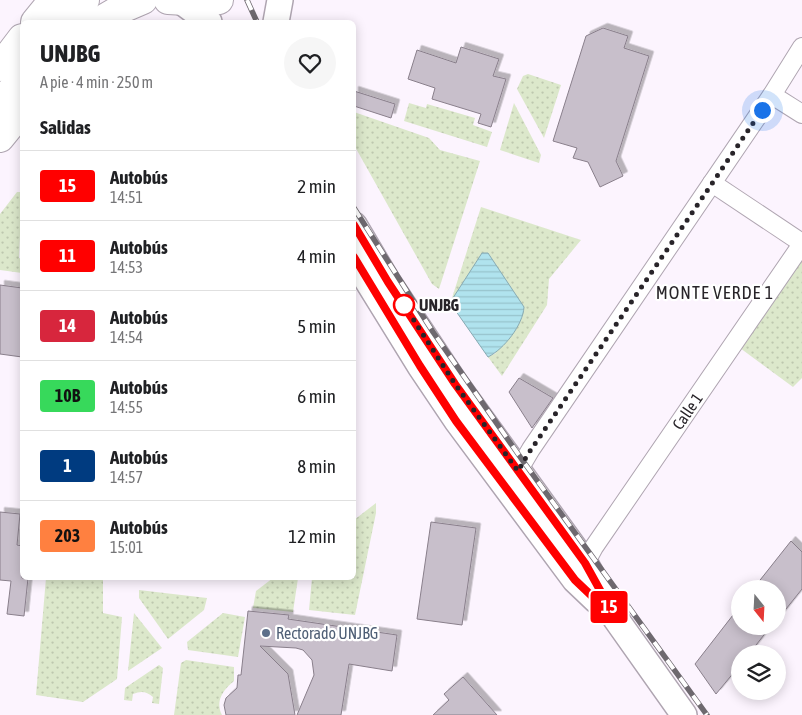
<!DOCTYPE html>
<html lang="es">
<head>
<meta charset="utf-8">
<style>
	body { margin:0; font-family:"Asap Condensed",sans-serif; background:#f6f6f6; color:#202124; height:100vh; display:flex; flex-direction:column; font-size:19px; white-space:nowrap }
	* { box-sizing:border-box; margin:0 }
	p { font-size:16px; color:#757577 }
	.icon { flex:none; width:28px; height:28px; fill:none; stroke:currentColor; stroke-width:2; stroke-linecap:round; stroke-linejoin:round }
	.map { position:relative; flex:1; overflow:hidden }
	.side { position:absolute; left:20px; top:20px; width:336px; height:560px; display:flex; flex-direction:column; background:#fff; border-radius:8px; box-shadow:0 2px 12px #0003 }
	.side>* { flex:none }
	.badge { padding:0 10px; border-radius:4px; font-size:18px; line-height:32px }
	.needle { width:32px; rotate:162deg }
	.fabs { position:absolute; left:731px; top:580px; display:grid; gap:10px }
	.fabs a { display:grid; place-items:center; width:55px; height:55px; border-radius:50%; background:#fff; box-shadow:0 2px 12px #0003; font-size:25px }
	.you { position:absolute; width:25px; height:25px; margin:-12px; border:4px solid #fff; border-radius:50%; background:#1a73e8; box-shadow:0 0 0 8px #1a73e833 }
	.map>.badge { position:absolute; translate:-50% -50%; box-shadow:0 0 0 2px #fff }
	h2 { padding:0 20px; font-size:19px; line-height:45px }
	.round { display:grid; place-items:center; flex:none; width:52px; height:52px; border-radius:26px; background:#f6f6f6 }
	.overview { display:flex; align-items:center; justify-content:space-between; height:85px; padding:0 20px }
	h1 { font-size:24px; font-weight:700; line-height:38px }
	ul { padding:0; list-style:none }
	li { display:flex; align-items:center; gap:15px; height:70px; padding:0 20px; border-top:1px solid #e0e0e0 }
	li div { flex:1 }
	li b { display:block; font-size:19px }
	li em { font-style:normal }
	li .badge { min-width:55px; font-weight:700; text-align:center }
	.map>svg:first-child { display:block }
</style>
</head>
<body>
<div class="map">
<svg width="802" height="715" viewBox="0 0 802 715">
	<defs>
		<pattern id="grass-dots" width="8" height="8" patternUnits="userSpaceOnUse" patternTransform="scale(1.25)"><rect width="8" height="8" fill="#dce8cb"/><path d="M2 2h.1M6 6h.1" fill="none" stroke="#bdc7ae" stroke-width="1.8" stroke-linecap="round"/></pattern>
		<pattern id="water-rules" width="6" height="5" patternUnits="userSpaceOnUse" patternTransform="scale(1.25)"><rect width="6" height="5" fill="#b0e3ee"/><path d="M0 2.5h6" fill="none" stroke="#97c3cc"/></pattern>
		<filter id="shadow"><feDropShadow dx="4.5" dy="-4.5" stdDeviation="0" flood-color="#0004"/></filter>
	</defs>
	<rect width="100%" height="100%" fill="#fcf4fe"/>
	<!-- grass -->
	<g fill="url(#grass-dots)">
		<polygon points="528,74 561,85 544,138 517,89 523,76"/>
		<polygon points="409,103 426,108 427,104 475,118 473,125 492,132 487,147 404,121"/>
		<polygon points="514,103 541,155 539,163 500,150"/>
		<polygon points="354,112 429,138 440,150 480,161 439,289 432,284 354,145"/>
		<polygon points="17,192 22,192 19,258 22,259 22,273 0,270 0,214"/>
		<polygon points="481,207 581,240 549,279 547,305 502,376 488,357 496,353 451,301"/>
		<polygon points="802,260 802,378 793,387 740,348"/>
		<polygon points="376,503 376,513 355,615 309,610 312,578 354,578 354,520"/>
		<polygon points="46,578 103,578 103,613 122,617 117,679 83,702 36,695"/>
		<polygon points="273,578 298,578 293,612 253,608 256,591"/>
		<polygon points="139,590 207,598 204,610 168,639 139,598"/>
		<polygon points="134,613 162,648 128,671"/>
		<polygon points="223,613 245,617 238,657 188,650 187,642"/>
		<path d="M186,660L234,667V681C223,690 215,701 222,715H174L181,663Z"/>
		<path d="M159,665L163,668L159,704L152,703L153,697C146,691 141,691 133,694L132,701L124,700L125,688Z"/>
	</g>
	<!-- water -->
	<path fill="url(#water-rules)" stroke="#87aab3" d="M482,253H488L524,307C523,325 504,349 488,357L453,307L451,301Z"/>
	<!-- building -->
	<g fill="#c8bfcb" stroke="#897f8b" filter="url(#shadow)">
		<polygon points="603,28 628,36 624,48 649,56 616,161 623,176 600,187 588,162 573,158 577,148 553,141 586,36"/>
		<polygon points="461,47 499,59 493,76 506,79 491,127 478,123 481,114 432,99 435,88 408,79 417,50 456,63"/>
		<polygon points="354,91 395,104 391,118 354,106"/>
		<polygon points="0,285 22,288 22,357 0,354"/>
		<polygon points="519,378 553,398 532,428 509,392"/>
		<polygon points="0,512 20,514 17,545 22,546 22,578 28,578 24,616 7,614 11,581 0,580"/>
		<polygon points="431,522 476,528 462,625 417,619"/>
		<polygon points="791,541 802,552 802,589 778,619 778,589 753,589"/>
		<polygon points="740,606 740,626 771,626 749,654 740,654 740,665 716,694 695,664"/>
		<polygon points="248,611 289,615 288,619 397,635 392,671 349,664 341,715 297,715 314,675 312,660 303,650 296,648 260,646 288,674 295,715 226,715 224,705 226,698 237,688 238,675 241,675"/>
		<polygon points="463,677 497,715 433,715 449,700 444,694"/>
	</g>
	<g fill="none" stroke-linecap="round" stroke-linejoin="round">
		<defs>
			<g id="street">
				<polyline points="772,95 802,114"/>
				<polyline points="712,183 802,243"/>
				<polyline points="518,471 531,449 772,95 802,47"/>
				<path id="s1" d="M581,571L594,547L802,244"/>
			</g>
			<g id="secondary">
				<polyline points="182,2 209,22"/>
				<polyline points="276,22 280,0"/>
				<polyline points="354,225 388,282 455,383 585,563 616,619 684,715"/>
				<polyline points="365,277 420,366 457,421 575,580 596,600"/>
			</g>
			<g id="highway">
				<polyline points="168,0 203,2 219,0"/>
				<polyline points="35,22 53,0"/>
				<polyline points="65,22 85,0"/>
				<polyline points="98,22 115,12 143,0"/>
				<polyline points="0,67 22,38"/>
				<polyline points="0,107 22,75"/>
				<polyline points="0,138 22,111"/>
			</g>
		</defs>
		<!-- street casing -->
		<use href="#street" stroke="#afa5b1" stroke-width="20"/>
		<!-- secondary casing -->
		<use href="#secondary" stroke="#afa5b1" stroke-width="28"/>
		<!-- highway casing -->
		<use href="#highway" stroke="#afa5b1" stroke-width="30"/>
		<!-- street -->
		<use href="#street" stroke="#fff" stroke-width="18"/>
		<!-- secondary -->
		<use href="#secondary" stroke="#fff" stroke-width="25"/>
		<!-- highway -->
		<use href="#highway" stroke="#fff" stroke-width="28"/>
		<defs>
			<g id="rail">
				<polyline points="247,0 257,22"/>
				<polyline points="354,208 433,332 523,461 707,715"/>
			</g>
		</defs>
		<!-- rail casing -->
		<use href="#rail" stroke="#6e696f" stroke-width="5.5"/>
		<!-- rail -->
		<use href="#rail" stroke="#fff" stroke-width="4" stroke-dasharray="11" stroke-linecap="butt"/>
	</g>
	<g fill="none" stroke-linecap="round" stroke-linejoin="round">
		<defs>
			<polyline id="line" points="354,225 388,282 455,384 585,563 616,619 575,580 456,421 420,366 354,257"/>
		</defs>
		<!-- line casing -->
		<use href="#line" stroke="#fff" stroke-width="11"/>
		<!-- line -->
		<use href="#line" stroke="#f00" stroke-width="8"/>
		<!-- walk -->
		<polyline stroke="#282429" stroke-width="5" stroke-dasharray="0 9" points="404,305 455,384 518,471 528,454 762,110"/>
	</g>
	<!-- markers -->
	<circle fill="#fff" stroke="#f00" stroke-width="2.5" cx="404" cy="305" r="10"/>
	<circle fill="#5c6f8a" stroke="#fff" stroke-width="2" cx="266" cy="633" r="5"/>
	<g text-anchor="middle" stroke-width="4.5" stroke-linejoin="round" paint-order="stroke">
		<!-- stop labels -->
		<g font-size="16" font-weight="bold" fill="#282429" stroke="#fff" text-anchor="start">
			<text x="419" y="311">UNJBG</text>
		</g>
		<!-- street labels -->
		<g font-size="16" fill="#282429" stroke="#fff">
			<text dy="6" stroke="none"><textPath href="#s1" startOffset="192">Calle 1</textPath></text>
		</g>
		<!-- service labels -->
		<g font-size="16" fill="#4e5e75" stroke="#fff" text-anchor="start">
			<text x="276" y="639">Rectorado UNJBG</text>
		</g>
		<!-- neighbourhood labels -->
		<g font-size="18" letter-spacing="1" fill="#282429" stroke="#fff">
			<text x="715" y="299">MONTE VERDE 1</text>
		</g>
	</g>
</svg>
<div class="fabs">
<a><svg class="needle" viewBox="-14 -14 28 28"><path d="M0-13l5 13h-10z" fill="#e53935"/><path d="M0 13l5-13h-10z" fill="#757577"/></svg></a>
<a><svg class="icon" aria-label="layers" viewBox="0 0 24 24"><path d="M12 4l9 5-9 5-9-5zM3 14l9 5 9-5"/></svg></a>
</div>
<div class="you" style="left:762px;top:110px"></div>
<b class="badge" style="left:609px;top:607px;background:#f00;color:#fff">15</b>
<section class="side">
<div class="overview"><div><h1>UNJBG</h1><p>A pie · 4 min · 250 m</p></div><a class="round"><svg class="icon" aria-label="heart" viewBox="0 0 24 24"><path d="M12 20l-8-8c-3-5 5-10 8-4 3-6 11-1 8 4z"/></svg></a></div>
<h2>Salidas</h2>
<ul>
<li><span class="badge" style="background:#f00;color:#fff">15</span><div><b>Autobús</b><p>14:51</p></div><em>2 min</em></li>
<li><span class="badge" style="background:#f00;color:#fff">11</span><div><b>Autobús</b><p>14:53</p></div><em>4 min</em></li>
<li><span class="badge" style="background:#d7263d;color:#fff">14</span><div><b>Autobús</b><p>14:54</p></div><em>5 min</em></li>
<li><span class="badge" style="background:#37d95b;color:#111">10B</span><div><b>Autobús</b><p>14:55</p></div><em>6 min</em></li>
<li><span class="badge" style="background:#003b80;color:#fff">1</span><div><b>Autobús</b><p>14:57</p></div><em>8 min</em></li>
<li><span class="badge" style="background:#ff8040;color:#111">203</span><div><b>Autobús</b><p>15:01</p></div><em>12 min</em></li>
</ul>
</section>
</div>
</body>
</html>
